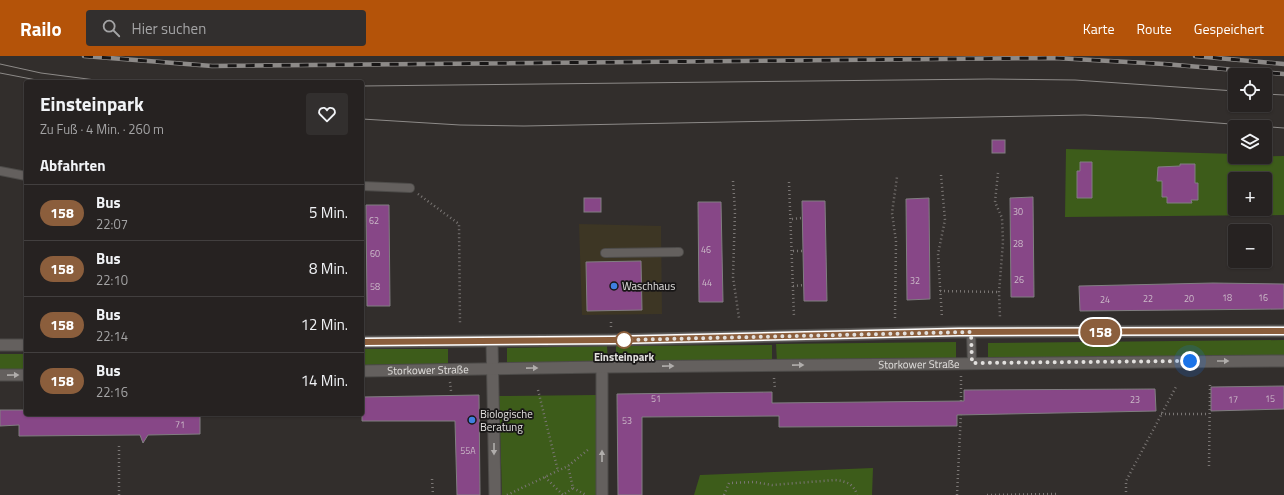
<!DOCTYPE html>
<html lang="de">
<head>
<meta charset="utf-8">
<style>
	body { margin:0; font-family:"Titillium Web",sans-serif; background:#322f2e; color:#f1f3f6; height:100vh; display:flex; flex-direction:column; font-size:15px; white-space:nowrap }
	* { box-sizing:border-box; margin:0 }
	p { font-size:13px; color:#a4a4a5 }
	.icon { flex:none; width:22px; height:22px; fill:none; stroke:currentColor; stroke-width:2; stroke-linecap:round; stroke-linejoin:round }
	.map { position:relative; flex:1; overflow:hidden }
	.side { position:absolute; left:24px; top:24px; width:340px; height:336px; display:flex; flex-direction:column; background:#262221; border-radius:4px; box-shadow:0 1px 3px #0004,0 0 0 1px #423f3f }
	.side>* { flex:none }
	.badge { padding:0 8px; border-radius:13px; font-size:14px; line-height:26px }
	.fabs { position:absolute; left:1228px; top:12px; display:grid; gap:8px }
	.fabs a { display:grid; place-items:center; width:44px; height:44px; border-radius:4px; background:#262221; box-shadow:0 1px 3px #0004,0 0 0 1px #423f3f; font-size:20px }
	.you { position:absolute; width:20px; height:20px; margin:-10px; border:3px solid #fff; border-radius:50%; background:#1a73e8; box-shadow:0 0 0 6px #1a73e833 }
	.map>.badge { position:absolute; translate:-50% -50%; box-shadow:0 0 0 2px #fff }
	h2 { padding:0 16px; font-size:15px; line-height:36px }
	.round { display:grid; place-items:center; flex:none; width:42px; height:42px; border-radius:4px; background:#322f2e }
	.headline { display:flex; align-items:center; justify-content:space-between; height:68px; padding:0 16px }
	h1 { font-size:19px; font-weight:700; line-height:30px }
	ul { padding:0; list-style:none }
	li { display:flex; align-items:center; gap:12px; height:56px; padding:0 16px; border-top:1px solid #423f3f }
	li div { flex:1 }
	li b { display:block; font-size:15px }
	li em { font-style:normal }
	li .badge { min-width:44px; font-weight:700; text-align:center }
	header { display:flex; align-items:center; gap:24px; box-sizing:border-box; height:56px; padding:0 20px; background:#b45309; color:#fff }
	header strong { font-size:19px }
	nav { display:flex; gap:22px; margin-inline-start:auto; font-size:14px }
	.search { width:280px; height:36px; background:#322f2e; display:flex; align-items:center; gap:10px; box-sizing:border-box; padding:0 14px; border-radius:4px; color:#a4a4a5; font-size:15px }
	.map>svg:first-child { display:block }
</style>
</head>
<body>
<header>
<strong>Railo</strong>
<div class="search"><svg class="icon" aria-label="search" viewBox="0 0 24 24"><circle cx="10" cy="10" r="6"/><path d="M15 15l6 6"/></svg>Hier suchen</div>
<nav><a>Karte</a><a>Route</a><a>Gespeichert</a></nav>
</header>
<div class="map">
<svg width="1284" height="439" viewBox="0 0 1284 439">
	<rect width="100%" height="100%" fill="#322e2c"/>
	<!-- commercial -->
	<polygon fill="#3d3624" points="579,168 661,170 662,258 582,259"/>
	<!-- green -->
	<g fill="#3d5c1a" fill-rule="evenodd">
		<path d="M1066,93L1235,98V101L1284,100V159L1065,161ZM1235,123H1265V153H1235Z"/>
		<polygon points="1284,284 1284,299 988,302 988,287"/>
		<polygon points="956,286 956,303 777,306 776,288"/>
		<polygon points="772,289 772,306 616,308 616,290"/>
		<polygon points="607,290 608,308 507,309 507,292"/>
		<polygon points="362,293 448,293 448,308 362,309"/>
		<rect x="0" y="298" width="26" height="15"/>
		<polygon points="596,339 596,439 502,439 499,340"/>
		<polygon points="873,412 872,439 694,439 700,419"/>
	</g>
	<!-- building -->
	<g fill="#874787" stroke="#817e81">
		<rect x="992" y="84" width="13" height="13"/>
		<polygon points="1080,106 1092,106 1092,142 1077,142 1077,115 1080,115"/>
		<polygon points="1180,108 1195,108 1195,127 1198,127 1198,144 1191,144 1192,147 1167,147 1167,141 1162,141 1162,125 1157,125 1158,111 1180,110"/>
		<polygon points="1033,141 1034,241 1011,241 1010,142"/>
		<rect x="584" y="142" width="17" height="14"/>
		<polygon points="929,142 930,243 907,244 906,143"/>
		<polygon points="802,145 825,145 827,245 804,245"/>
		<polygon points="698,146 721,146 723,246 699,246"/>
		<polygon points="366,149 389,149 390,250 367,250"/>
		<polygon points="641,205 642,254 587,255 586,206"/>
		<polygon points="1213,227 1284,228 1284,253 1080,255 1079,230"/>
		<polygon points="1284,330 1284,353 1211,355 1211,331"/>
		<polygon points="1155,333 1156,355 957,359 957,370 779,371 779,360 642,361 642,439 618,439 617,338 772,336 772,347 964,345 964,334"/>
		<polygon points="479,339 480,439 457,439 455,365 362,365 362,341"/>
		<polygon points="0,354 26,354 26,358 200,358 200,378 148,379 143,387 140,379 19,380 19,369 0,370"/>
	</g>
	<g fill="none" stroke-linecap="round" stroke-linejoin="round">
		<defs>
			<g id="service">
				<polyline points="0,115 26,120"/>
				<polyline points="362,130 410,132"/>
				<polyline points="605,197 679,196"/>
				<polyline points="971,276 972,307"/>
			</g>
			<g id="minor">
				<polyline points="492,286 495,439"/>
				<polyline points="602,311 602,439"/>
			</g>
			<g id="tertiary">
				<polyline points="362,286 612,284 953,276 1284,275"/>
				<polyline points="0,289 26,289"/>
				<path id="s1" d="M362,315L602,311L1284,305"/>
				<polyline points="0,319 26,319"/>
			</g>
		</defs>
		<!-- service casing -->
		<use href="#service" stroke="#4d4b49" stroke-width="10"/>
		<!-- minor casing -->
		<use href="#minor" stroke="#4d4b49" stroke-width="13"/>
		<!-- tertiary casing -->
		<use href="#tertiary" stroke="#4d4b49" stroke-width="13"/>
		<!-- path -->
		<g stroke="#7a7674" stroke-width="2.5" stroke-dasharray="1 3" stroke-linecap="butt">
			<polyline points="998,117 995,146 1002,162 1003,186 999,236 1000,261"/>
			<polyline points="941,119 945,164 938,198 942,262"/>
			<polyline points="733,125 735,155 733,221 739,262"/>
			<polyline points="789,126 794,261"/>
			<polyline points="418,138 459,168 460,267"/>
			<polyline points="792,163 802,162"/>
			<polyline points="793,195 803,195"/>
			<polyline points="793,230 804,229"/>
			<polyline points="940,235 999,236"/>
			<polyline points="895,262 896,185 892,157 897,121"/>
			<polyline points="611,266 611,272"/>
			<polyline points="961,320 961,348"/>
			<polyline points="774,322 775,333"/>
			<polyline points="450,326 451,335"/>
			<polyline points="538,334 558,415"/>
			<polyline points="1161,358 1209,358"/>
			<polyline points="1209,410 1210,328"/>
			<polyline points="545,421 563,439 573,432 568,410"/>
			<polyline points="432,423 433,439"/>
			<polyline points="573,432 586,439"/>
			<polyline points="1126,436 1126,425 1177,329"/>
			<polyline points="119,439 119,390"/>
			<polyline points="507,439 568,410 589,393"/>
			<path d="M724,439L729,427L754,426L772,429L835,424C846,425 854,428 857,439"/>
			<polyline points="957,439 961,356"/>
			<polyline points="987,439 1056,438 1057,439"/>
		</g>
		<!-- service -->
		<use href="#service" stroke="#64605e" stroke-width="8"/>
		<!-- minor -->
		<use href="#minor" stroke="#64605e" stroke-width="11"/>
		<!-- tertiary -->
		<use href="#tertiary" stroke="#64605e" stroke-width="11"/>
		<!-- tram -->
		<g stroke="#8d8a88" stroke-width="1">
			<polyline points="0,8 41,17 111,26"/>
			<polyline points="0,17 47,26"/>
			<polyline points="362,30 989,23 1075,24 1235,35"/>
			<polyline points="1265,38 1284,39"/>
			<polyline points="362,63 460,69 524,70 1085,59 1151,62 1284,72"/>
		</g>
		<defs>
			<g id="rail">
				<polyline points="84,0 212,10 1055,2 1164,8 1284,18"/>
				<polyline points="1195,0 1284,8"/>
			</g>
		</defs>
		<!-- rail casing -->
		<use href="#rail" stroke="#8d8a88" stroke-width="4.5"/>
		<!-- rail -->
		<use href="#rail" stroke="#181616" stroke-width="3" stroke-dasharray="9" stroke-linecap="butt"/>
	</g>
	<!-- one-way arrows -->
	<defs><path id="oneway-solid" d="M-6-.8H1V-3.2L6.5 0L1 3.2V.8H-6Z"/></defs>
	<g fill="#b0adab">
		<use href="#oneway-solid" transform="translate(1223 305)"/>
		<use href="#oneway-solid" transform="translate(798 309) rotate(-1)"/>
		<use href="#oneway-solid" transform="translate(668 310) rotate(-1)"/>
		<use href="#oneway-solid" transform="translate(532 312) rotate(-1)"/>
		<use href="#oneway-solid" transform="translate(13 319) rotate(-1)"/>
		<use href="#oneway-solid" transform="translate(494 393) rotate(90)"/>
		<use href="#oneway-solid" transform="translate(602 400) rotate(-90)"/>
	</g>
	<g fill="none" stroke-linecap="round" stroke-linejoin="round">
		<defs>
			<polyline id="line" points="362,286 612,284 959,276 1284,275"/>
		</defs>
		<!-- line casing -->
		<use href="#line" stroke="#fff" stroke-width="9"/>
		<!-- line -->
		<use href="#line" stroke="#8b5e3c" stroke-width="6"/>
		<!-- walk -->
		<polyline stroke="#e2e0de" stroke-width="4" stroke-dasharray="0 7.2" points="624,284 971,276 972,307 1190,305"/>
	</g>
	<!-- markers -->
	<g fill="#3f7fe0" stroke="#181616" stroke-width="1.5">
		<circle cx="614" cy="230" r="4"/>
		<circle cx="472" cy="364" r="4"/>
	</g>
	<circle fill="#fff" stroke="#8b5e3c" stroke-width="2" cx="624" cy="284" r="8"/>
	<g text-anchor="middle" stroke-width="3.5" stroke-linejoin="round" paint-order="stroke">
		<!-- number labels -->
		<g font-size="9" fill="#cbbac8">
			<text x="1018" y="159">30</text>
			<text x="374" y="168">62</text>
			<text x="1018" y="191">28</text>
			<text x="706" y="197">46</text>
			<text x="375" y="201">60</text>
			<text x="1019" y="227">26</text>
			<text x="915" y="228">32</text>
			<text x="707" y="230">44</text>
			<text x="375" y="234">58</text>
			<text x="1227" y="245">18</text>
			<text x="1263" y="245">16</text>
			<text x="1148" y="246">22</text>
			<text x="1189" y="246">20</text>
			<text x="1105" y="247">24</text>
			<text x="656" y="346">51</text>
			<text x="1270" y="346">15</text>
			<text x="1135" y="347">23</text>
			<text x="1233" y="347">17</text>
			<text x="627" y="368">53</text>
			<text x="180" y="372">71</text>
			<text x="468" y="398">55A</text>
		</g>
		<!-- poi labels -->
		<g font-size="11" fill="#e2e0de" stroke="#181616" text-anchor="start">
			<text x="622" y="234">Waschhaus</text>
			<text x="480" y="362">Biologische<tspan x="480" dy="13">Beratung</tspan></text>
		</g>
		<!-- stop labels -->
		<g font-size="11" font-weight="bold" fill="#e2e0de" stroke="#181616">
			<text x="624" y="305">Einsteinpark</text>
		</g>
		<!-- street labels -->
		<g font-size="11" fill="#e2e0de" stroke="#181616">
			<text dy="4" stroke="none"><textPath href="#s1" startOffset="557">Storkower Straße</textPath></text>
			<text dy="4" stroke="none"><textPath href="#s1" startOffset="66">Storkower Straße</textPath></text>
		</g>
	</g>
</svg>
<div class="fabs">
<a><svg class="icon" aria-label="locate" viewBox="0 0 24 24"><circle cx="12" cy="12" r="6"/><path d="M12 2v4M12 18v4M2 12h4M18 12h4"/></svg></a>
<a><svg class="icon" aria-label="layers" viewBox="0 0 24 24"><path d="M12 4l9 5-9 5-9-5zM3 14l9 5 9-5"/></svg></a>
<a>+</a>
<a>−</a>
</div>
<div class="you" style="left:1190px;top:305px"></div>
<b class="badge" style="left:1100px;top:276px;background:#8b5e3c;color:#fff">158</b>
<section class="side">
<div class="headline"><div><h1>Einsteinpark</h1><p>Zu Fuß · 4 Min. · 260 m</p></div><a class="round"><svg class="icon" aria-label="heart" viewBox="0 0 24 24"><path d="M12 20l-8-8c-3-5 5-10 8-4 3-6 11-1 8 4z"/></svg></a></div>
<h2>Abfahrten</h2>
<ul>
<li><span class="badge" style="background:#8b5e3c;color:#fff">158</span><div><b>Bus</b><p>22:07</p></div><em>5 Min.</em></li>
<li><span class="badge" style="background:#8b5e3c;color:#fff">158</span><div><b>Bus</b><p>22:10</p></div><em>8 Min.</em></li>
<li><span class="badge" style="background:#8b5e3c;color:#fff">158</span><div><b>Bus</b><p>22:14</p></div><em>12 Min.</em></li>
<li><span class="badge" style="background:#8b5e3c;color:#fff">158</span><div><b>Bus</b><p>22:16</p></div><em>14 Min.</em></li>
</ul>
</section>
</div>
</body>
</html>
